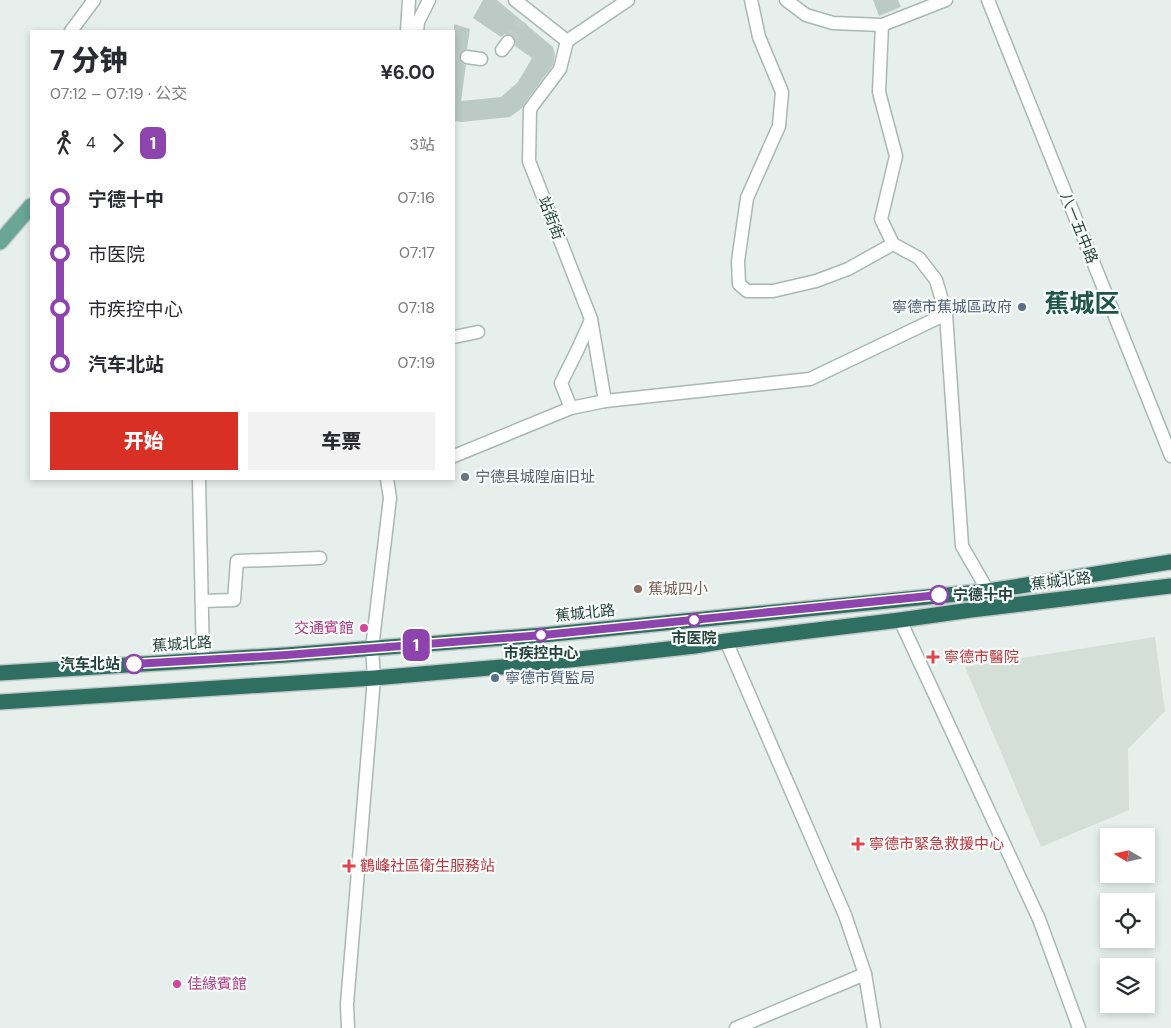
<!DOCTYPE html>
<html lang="zh">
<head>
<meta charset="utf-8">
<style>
	body { margin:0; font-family:"DM Sans","Noto Sans SC",sans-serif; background:#f2f2f3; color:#2b2b33; height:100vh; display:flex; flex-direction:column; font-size:19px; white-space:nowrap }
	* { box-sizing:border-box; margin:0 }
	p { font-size:16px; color:#7c7c81 }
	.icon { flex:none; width:28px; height:28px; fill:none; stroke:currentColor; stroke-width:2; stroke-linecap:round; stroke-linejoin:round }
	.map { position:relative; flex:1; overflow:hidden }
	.sheet { position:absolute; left:30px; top:30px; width:425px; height:450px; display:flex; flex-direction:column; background:#fff; border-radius:0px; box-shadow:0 2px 8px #0003 }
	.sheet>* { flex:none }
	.badge { padding:0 10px; border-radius:8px; font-size:18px; line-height:32px }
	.needle { width:32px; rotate:279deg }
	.controls { position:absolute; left:1100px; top:828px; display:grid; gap:10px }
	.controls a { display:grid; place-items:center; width:55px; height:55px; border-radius:0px; background:#fff; box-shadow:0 2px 8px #0003; font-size:25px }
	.map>.badge { position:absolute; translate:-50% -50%; box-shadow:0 0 0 2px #fff }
	.legs { display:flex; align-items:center; gap:8px; height:55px; padding:0 20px; font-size:16px }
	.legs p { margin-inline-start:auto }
	.headline { display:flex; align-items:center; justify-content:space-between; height:85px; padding:0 20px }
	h1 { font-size:28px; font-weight:800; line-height:38px }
	.primary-button { display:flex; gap:10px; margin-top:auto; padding:10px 20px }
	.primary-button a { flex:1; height:58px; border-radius:0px; background:#d93025; color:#fff; font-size:20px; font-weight:800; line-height:58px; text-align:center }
	.primary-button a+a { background:#f2f2f3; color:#2b2b33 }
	ul { padding:0 20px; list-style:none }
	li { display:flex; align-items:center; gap:18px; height:55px; font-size:19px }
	li i { display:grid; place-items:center; width:8px; height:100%; margin:0 6px; background:currentColor }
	li i::after { content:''; width:12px; height:12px; margin:-6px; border:4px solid; border-radius:50%; background:#fff }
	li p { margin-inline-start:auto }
	li:first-child i { background:linear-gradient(#0000 50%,currentColor 0) }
	li:last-child i { background:linear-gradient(currentColor 50%,#0000 0) }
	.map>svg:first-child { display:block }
</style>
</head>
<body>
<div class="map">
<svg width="1171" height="1028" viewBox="0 0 1171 1028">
	<rect width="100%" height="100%" fill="#e6efeb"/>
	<!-- built -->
	<polygon fill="#d4dfda" points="1155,637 1165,711 1128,749 1129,810 1041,847 965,667"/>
	<!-- building -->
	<g fill="#bbcac4">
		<polygon points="483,0 497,0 553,47 555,55 553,65 524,104 522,108 510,117 462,122 454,121 454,24 470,29 467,49 461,52 459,56 462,63 466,65 461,101 501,97 518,82 532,58 515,46 516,39 512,35 505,34 501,37 473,18"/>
		<polygon points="873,0 898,0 901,7 879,16"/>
	</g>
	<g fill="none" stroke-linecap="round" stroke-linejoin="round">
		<!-- minor-tunnel -->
		<g stroke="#bfccc8" stroke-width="12" stroke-dasharray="12 6" stroke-linecap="butt">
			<polyline points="508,42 522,21"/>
			<polyline points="454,54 467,57"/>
		</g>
		<defs>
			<g id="minor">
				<polyline points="515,0 567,41 628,0"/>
				<polyline points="751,0 759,37 782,92 779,126 747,198 738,261 739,284 747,291 773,291 816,281 848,269 893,244"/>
				<polyline points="786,0 806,15 833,23 882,25"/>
				<polyline points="946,0 882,25 879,92 896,156 881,219 893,244 919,258 936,280 946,314 962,546 988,591"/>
				<polyline points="988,0 1171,456"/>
				<polyline points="71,31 94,0"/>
				<polyline points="407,31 409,0"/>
				<polyline points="417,31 418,22 429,0"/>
				<polyline points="567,41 560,69 530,109 529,161 591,319 605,401"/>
				<polyline points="502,50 508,42"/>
				<polyline points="467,57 481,59"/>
				<polyline points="454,337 478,332"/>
				<polyline points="571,408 561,383 577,351 591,320"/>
				<polyline points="454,456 571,408 605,401 810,379 946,314"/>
				<polyline points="199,479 203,660"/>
				<polyline points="202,601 234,600 237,561 320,558"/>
				<polyline points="900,620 1039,919 1079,1028"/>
				<polyline points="726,641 845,915 865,974 874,1028"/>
				<polyline points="348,1028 347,1004 374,678 372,648 390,498 387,479"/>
				<polyline points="736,1028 865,974"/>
			</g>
			<polyline id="major" points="0,242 31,206"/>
			<g id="highway">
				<polyline points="0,673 286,655 543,635 988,591 1171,562"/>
				<polyline points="0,702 374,678 525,665 695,646 726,641 900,620 971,610 1171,586"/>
			</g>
		</defs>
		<!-- minor casing -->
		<use href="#minor" stroke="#a8b8b2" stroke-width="15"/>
		<!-- major casing -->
		<use href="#major" stroke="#c2cac8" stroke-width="18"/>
		<!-- highway casing -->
		<use href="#highway" stroke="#c2cac8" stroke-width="18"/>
		<!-- minor -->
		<use href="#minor" stroke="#fff" stroke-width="12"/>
		<!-- major -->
		<use href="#major" stroke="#6aa596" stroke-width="15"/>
		<!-- highway -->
		<use href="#highway" stroke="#2f6f62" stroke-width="15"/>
	</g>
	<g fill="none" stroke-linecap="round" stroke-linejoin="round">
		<defs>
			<polyline id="line-1" points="134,664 286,655 543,635 939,595"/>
		</defs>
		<!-- line-1 casing -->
		<use href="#line-1" stroke="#fff" stroke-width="11"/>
		<!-- line-1 -->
		<use href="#line-1" stroke="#8e44ad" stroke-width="8"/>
	</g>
	<!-- markers -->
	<g fill="#5c6f8a" stroke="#f7fbf9" stroke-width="2">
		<circle cx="1022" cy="307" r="5"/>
		<circle cx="495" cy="678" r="5"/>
	</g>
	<circle fill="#6b7280" stroke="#f7fbf9" stroke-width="2" cx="465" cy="477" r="5"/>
	<circle fill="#8d6e63" stroke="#f7fbf9" stroke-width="2" cx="638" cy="589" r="5"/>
	<g fill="#fff" stroke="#8e44ad" stroke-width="2.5">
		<circle cx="939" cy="595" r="9"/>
		<circle cx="694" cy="620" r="6"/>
		<circle cx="541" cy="635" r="6"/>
		<circle cx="134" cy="664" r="9"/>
	</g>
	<g fill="#d1479c" stroke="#f7fbf9" stroke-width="2">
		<circle cx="364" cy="628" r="5"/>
		<circle cx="177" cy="984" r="5"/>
	</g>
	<g fill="#e0444e" stroke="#f7fbf9" stroke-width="2">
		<path d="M930.5 649.5h5v5h5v5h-5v5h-5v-5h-5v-5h5z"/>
		<path d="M855.5 836.5h5v5h5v5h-5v5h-5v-5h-5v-5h5z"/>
		<path d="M346.5 858.5h5v5h5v5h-5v5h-5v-5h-5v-5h5z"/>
	</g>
	<g text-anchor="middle" stroke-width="4.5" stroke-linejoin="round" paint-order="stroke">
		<!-- street labels -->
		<g font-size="15" fill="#24423a" stroke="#f7fbf9">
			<text transform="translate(551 218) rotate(69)" y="5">站街街</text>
			<text transform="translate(1079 228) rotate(68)" y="5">八一五中路</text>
			<text transform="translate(1061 581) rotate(-7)" y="5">蕉城北路</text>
			<text transform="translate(585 613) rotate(-6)" y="5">蕉城北路</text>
			<text transform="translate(182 644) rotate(-4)" y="5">蕉城北路</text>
		</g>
		<!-- service labels -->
		<g font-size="15" fill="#4e5e75" stroke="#f7fbf9" text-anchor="end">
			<text x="1012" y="312">寧德市蕉城區政府</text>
			<text x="505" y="683" text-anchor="start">寧德市質監局</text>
		</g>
		<!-- worship labels -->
		<g font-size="15" fill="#5b616d" stroke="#f7fbf9" text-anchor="start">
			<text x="475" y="482">宁德县城隍庙旧址</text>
		</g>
		<!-- education labels -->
		<g font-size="15" fill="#785e54" stroke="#f7fbf9" text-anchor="start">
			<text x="648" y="594">蕉城四小</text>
		</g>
		<!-- stop labels -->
		<g font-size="15" font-weight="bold" fill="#24423a" stroke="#f7fbf9">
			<text x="953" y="600" text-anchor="start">宁德十中</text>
			<text x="694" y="643">市医院</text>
			<text x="541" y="658">市疾控中心</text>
			<text x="120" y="669" text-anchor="end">汽车北站</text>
		</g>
		<!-- hotel labels -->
		<g font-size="15" fill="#b23c85" stroke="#f7fbf9" text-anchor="end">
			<text x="354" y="633">交通賓館</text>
			<text x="187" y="989" text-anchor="start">佳緣賓館</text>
		</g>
		<!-- health labels -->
		<g font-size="15" fill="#be3a42" stroke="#f7fbf9" text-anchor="start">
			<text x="944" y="662">寧德市醫院</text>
			<text x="869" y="849">寧德市緊急救援中心</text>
			<text x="360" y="871">鶴峰社區衛生服務站</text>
		</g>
		<!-- town labels -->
		<g font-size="25" font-weight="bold" fill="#1f5548" stroke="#f7fbf9">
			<text x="1082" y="312">蕉城区</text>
		</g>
	</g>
</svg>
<div class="controls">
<a><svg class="needle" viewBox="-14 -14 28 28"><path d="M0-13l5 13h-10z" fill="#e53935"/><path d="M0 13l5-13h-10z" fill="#7c7c81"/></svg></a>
<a><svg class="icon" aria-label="locate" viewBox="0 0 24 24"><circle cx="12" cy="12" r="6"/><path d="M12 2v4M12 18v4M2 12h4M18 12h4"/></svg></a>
<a><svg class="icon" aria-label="layers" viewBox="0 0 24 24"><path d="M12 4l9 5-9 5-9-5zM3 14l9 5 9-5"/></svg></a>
</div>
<b class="badge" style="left:416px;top:645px;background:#8e44ad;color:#fff">1</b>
<section class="sheet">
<div class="headline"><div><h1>7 分钟</h1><p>07:12 – 07:19 · 公交</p></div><b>¥6.00</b></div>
<div class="legs"><svg class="icon" aria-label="walk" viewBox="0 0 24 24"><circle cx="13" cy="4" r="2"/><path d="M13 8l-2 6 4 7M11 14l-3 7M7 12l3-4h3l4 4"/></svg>4<svg class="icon" aria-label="forward" viewBox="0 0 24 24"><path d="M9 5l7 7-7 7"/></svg><b class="badge" style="background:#8e44ad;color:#fff">1</b><p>3站</p></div>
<ul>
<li><i style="color:#8e44ad"></i><b>宁德十中</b><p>07:16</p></li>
<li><i style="color:#8e44ad"></i><span>市医院</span><p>07:17</p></li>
<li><i style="color:#8e44ad"></i><span>市疾控中心</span><p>07:18</p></li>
<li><i style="color:#8e44ad"></i><b>汽车北站</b><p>07:19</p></li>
</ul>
<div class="primary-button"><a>开始</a><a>车票</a></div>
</section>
</div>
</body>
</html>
